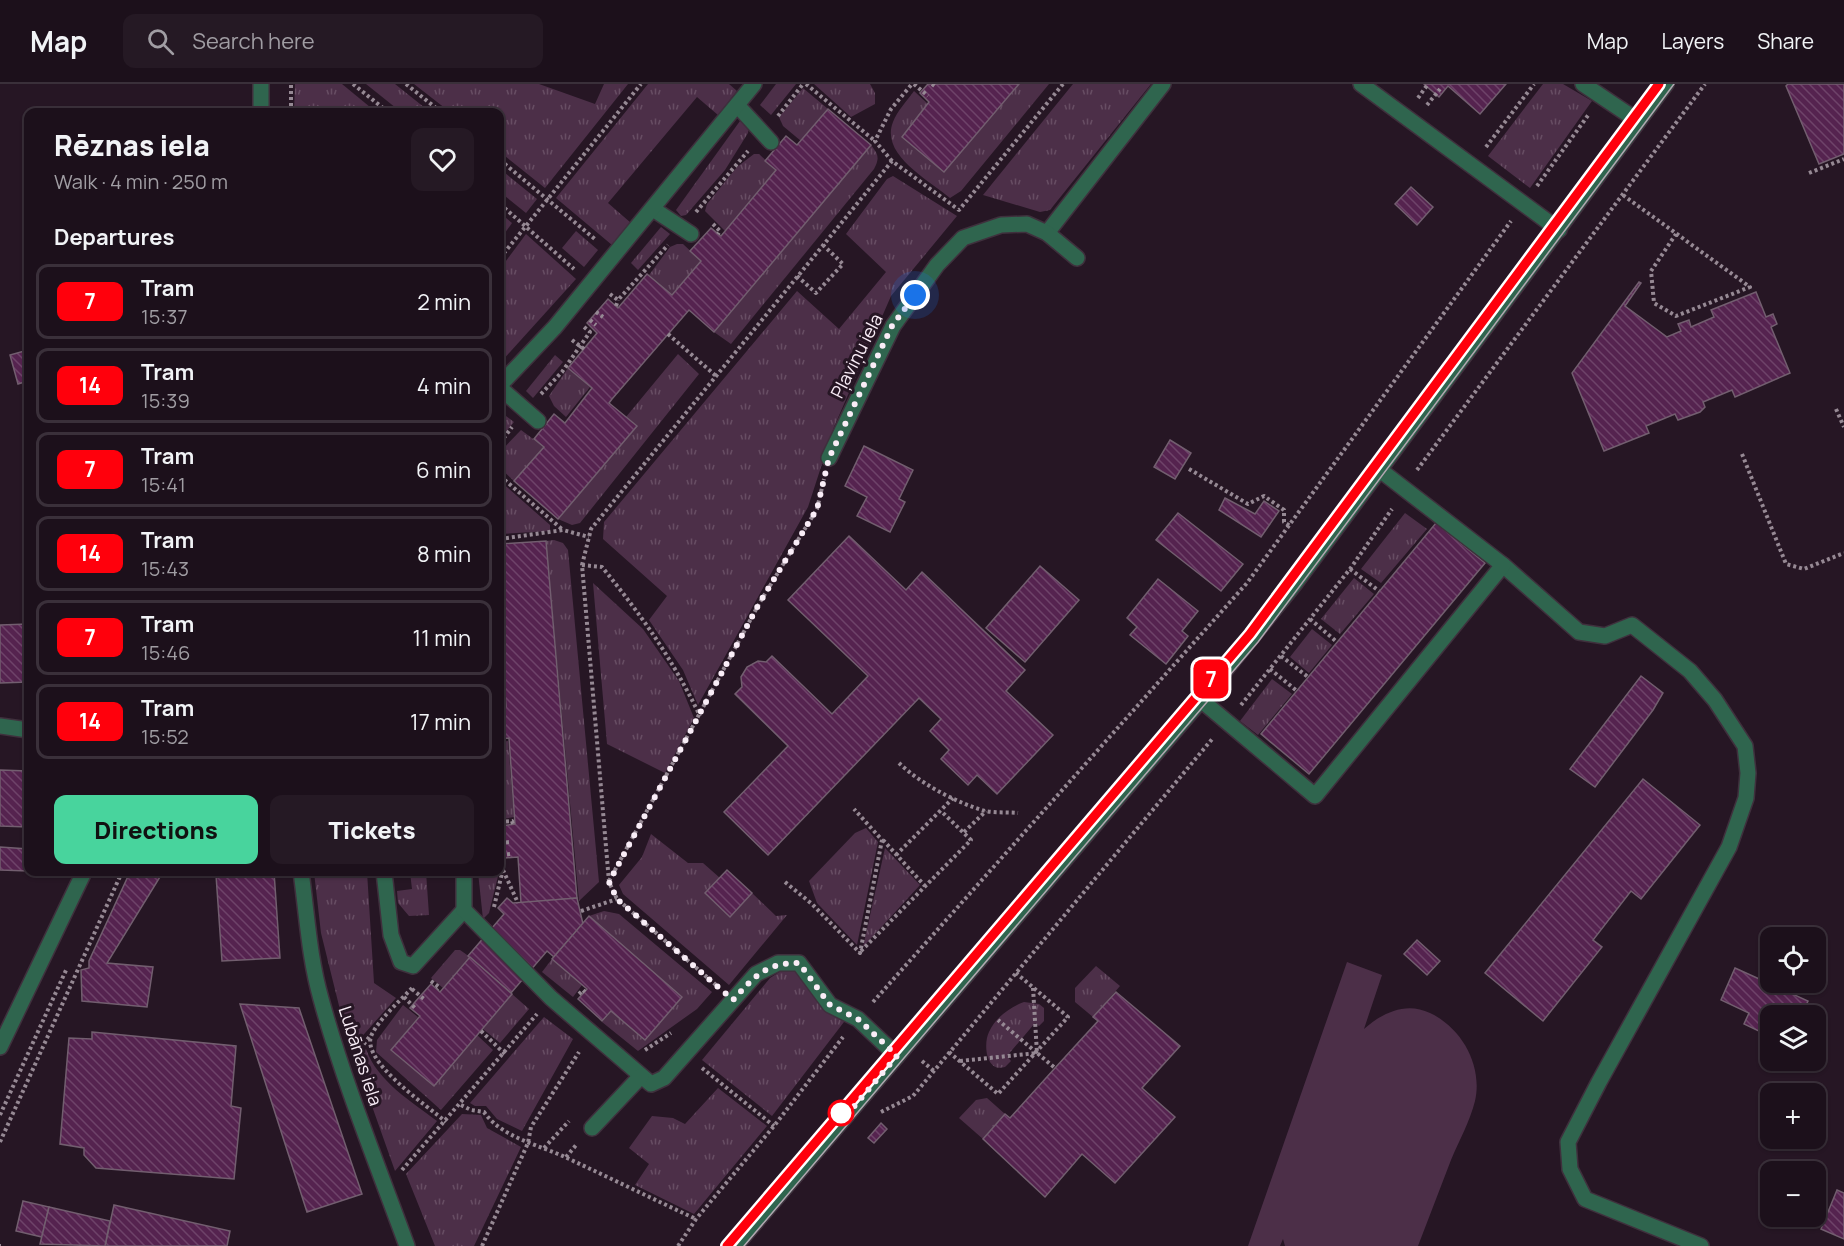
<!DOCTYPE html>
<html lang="en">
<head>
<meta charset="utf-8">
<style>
	body { margin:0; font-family:Manrope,sans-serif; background:#251924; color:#f1f3f6; height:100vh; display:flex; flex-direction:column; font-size:22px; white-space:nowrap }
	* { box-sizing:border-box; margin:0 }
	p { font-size:20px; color:#a09da3 }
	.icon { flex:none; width:33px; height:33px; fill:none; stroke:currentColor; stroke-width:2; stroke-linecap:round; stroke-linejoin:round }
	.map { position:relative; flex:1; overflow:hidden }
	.sheet { position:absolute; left:24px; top:24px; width:480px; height:768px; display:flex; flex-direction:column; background:#1c101b; border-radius:12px; box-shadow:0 2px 4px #0004,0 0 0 2px #3a303a }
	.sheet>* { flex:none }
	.badge { padding:0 12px; border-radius:9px; font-size:21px; line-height:39px }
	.fabs { position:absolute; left:1760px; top:843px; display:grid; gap:12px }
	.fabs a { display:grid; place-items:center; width:66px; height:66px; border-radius:12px; background:#1c101b; box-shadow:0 2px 4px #0004,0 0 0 2px #3a303a; font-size:30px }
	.you { position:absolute; width:30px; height:30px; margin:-15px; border:4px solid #fff; border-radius:50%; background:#1a73e8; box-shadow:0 0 0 9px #1a73e833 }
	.map>.badge { position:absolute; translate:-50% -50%; box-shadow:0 0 0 3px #fff }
	h2 { padding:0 30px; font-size:22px; line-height:54px }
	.round { display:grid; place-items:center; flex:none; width:63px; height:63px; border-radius:12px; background:#251924 }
	.overview { display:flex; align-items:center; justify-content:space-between; height:102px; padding:0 30px }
	h1 { font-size:28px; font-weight:800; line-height:45px }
	.primary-button { display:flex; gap:12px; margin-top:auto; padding:12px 30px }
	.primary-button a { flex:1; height:69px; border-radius:12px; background:#48d49d; color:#111; font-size:24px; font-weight:800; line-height:69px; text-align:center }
	.primary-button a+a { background:#251924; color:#f1f3f6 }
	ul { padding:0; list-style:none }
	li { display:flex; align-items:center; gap:18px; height:75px; margin:0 12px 9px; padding:0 18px; border:3px solid #3a303a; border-radius:12px }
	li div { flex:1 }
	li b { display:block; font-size:22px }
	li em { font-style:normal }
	li .badge { min-width:66px; font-weight:700; text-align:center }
	header { display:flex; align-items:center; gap:36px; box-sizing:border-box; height:84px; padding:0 30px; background:#1c101b; border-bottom:2px solid #3a303a }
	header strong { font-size:28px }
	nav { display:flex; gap:33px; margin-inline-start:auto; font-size:21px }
	.search { width:420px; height:54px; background:#251924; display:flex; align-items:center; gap:15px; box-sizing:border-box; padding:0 21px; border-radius:12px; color:#a09da3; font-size:22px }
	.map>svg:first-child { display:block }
</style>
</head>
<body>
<header>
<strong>Map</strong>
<div class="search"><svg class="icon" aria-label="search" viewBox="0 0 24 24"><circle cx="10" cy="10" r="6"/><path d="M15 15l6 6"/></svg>Search here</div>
<nav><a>Map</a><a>Layers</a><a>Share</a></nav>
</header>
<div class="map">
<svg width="1844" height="1162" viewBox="0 0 1844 1162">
	<defs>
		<pattern id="grass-tufts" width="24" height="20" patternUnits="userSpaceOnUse" patternTransform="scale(1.5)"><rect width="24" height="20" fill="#4c2f48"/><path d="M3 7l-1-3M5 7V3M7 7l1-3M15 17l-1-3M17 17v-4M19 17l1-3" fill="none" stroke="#674d63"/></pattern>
		<pattern id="building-back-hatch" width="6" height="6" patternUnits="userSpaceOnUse" patternTransform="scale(1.5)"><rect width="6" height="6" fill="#55234f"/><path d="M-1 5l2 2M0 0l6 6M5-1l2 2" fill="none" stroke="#6e4369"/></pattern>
	</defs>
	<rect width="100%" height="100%" fill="#261624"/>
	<!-- grass -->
	<g fill="url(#grass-tufts)">
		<polygon points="295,0 342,0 376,28 294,28"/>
		<polygon points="366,0 395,0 430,28 401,28"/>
		<polygon points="414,0 539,0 595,20 604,0 628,0 545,104 500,68 500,28 450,28"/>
		<polygon points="648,0 729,0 737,7 718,31 697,13 608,119 631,139 612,161 556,114"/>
		<polygon points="776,0 796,0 771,31 760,21"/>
		<polygon points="814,0 870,0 875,9 875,20 851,33"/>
		<path d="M1019,0H1049L961,107L950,114C929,96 880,71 893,38C897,27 907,17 914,7L928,20L902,53Z"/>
		<polygon points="1073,0 1151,0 1050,126 1040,128 983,111"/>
		<polygon points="1543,0 1563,0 1592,17 1530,104 1488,72"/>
		<polygon points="803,4 828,25 801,57 783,42 779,33"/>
		<polygon points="740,37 749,43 748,49 725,86 686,131 681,132 676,126"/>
		<path d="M871,61C878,70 880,74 874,85L731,260L714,248Z"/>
		<polygon points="754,70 759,70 776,86 725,147 705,127 707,120 737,83"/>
		<polygon points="500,85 537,115 526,129 500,108"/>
		<polygon points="893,92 957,132 891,212 834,343 808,423 698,621 683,586 649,536 667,512 603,455 604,438 797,207 839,245 886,188 846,150 887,95"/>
		<polygon points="500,129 512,139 500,156"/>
		<polygon points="661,143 670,150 638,186 631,179"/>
		<polygon points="576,147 598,166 584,183 562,164"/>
		<polygon points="526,150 576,195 501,278 500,185"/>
		<polygon points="677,160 683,160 701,177 672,211 649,191 670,163"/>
		<polygon points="678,270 699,290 580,439 572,441 558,435 637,342 626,333"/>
		<polygon points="555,271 563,278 533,314 526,307"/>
		<polygon points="568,284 590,303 566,333 554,322 549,312"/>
		<polygon points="506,332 514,338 500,355 500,340"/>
		<polygon points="521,346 544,363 514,397 500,384 500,368"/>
		<polygon points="500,397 550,441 550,447 500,450"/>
		<polygon points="1405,429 1427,445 1381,499 1361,485"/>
		<polygon points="554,456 563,459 568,466 599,798 579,817 546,457"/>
		<polygon points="1354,494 1374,510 1340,550 1321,535"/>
		<polygon points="593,499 643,545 679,597 694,634 665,689 607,660"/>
		<polygon points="1312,545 1332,561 1309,589 1290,573"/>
		<polygon points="500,550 505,616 500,617"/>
		<polygon points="1272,595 1292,610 1258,651 1240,637"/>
		<polygon points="508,657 514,733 503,735 500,658"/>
		<polygon points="866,744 878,758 857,861 817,819 809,797 855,749"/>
		<polygon points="651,750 688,779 703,779 720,794 730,832 752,809 776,832 787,831 729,901 623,810 619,801 642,773"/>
		<polygon points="885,764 920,801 863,863"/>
		<polygon points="314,788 367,788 374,899 396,914 350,966 321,849"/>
		<polygon points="410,788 426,788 429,831 409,832 398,819 397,807 412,805"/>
		<polygon points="478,788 499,788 489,829 483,835"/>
		<polygon points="604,827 619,830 712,908 697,925 638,967 602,938 612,927 589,832"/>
		<polygon points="455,866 460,866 470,873 443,904 431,894"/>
		<polygon points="552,875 582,901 573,913 542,888"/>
		<polygon points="1096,882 1120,902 1093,933 1075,918 1075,904"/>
		<polygon points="797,884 847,934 772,1032 702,976 770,894 784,885"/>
		<polygon points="512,910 529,925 500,959 483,945"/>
		<path d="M1024,918L1039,920L1044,924V937L1039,942L1035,939L1007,972L1011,977L1005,983C986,989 983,960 989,948C995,934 1010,923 1024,918Z"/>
		<polygon points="403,921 418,933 391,966 434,1002 477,951 493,966 441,1026 376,968 377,956"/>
		<polygon points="544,933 573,955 522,1047 497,1035 486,1022 475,1022 470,1019"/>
		<path d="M366,965C377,997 412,1018 437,1037L395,1087L356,977Z"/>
		<polygon points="718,1004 767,1042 694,1130 635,1101 649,1080 629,1064 652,1032 673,1034 685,1040"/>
		<polygon points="987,1014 1005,1030 983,1055 959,1034 976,1016"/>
		<polygon points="462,1030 481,1031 487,1044 521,1063 474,1162 435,1162 406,1090"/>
	</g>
	<!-- park -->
	<path fill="#4c2f48" d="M1347,878L1382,891L1364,945C1382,929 1406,917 1430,929C1462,944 1483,982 1475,1017C1470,1037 1459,1057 1451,1076C1440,1105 1429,1133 1418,1162H1285L1283,1155L1280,1162H1248Z"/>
	<!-- building -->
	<g fill="url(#building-back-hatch)" stroke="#725e6f" stroke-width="1.5">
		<polygon points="928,0 1019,0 944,88 902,53 929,18 920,9"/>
		<polygon points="1424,0 1506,0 1480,30 1448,2 1439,13"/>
		<polygon points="1788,0 1844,0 1844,70 1819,80 1786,2"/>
		<polygon points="828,25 871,61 714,248 689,226 612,315 609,319 637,342 558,435 514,397 544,363 534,355 554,330 565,339 592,304 568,284 597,249 587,239 608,215 618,224 647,190 672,211 701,177 690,167 711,144 721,152 776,86 765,77 786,52 797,61"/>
		<polygon points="1411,103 1433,123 1417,141 1395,120"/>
		<polygon points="1639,198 1641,199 1625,222 1667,253 1681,247 1678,240 1689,236 1691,243 1714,233 1711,226 1756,208 1766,233 1773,230 1777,240 1771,243 1790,289 1735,313 1732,306 1703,318 1705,323 1700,328 1678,336 1675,330 1646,342 1649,349 1604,367 1572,289"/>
		<polygon points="28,266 28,297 18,300 10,271"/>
		<polygon points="1170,356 1191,369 1175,395 1154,383"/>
		<polygon points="864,362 913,386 899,415 905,418 890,448 857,432 867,413 845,402"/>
		<polygon points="1225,414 1255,430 1264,417 1279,427 1261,453 1219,426"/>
		<polygon points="1178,429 1243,480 1221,507 1156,456"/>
		<polygon points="1436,439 1485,479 1309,690 1261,650"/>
		<polygon points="849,452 906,506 922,488 1025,586 1006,607 1053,651 997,710 977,691 968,701 941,675 949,666 930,647 941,635 919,614 768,771 724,728 788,662 735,610 742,603 741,593 747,583 758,577 766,578 772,572 832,630 868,592 788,516"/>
		<polygon points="546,457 577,814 521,819 518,773 505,774 501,742 515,740 509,654 500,655 500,623 506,622 500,550 500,460"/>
		<polygon points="1040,482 1079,516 1025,578 986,544"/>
		<polygon points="1158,495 1198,527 1182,547 1188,552 1166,580 1130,551 1137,543 1127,534"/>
		<polygon points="28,540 28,598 0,599 0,541"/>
		<polygon points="1641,592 1663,609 1653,626 1595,703 1570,685"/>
		<polygon points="0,686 28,687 28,743 0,742"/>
		<polygon points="1643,695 1700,741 1641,815 1631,807 1593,856 1602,863 1543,937 1485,889"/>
		<polygon points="0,763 28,765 28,787 0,786"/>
		<polygon points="727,786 752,809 730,833 705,809"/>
		<polygon points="130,788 163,788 107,879 153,883 147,923 82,917 81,886 89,884 89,877"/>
		<polygon points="274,788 280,874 222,877 216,791"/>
		<polygon points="507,814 513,819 577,814 583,840 554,873 547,867 511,909 468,872 504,830 498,824"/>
		<polygon points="589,832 682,913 645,956 611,927 602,937 599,934 578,915 587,905 552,875"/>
		<polygon points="1417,856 1440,877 1427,891 1404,870"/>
		<polygon points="470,873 512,910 434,1002 391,966 420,932 410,924 415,918 431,900 440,908"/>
		<polygon points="1735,884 1808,917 1801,932 1770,932 1767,951 1744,940 1749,929 1721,916"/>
		<polygon points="1116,908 1180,962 1142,1004 1175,1033 1115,1099 1082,1070 1045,1113 983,1055 1005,1030 1010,1034 1055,984 1098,937 1093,933"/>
		<polygon points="240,920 299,924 362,1110 307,1128"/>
		<polygon points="92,948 236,962 231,1022 241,1024 234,1095 96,1084 84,1071 84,1064 60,1060 69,954 92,955"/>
		<polygon points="881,1039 887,1045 874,1059 868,1054"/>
		<polygon points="1837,1106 1844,1109 1844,1155 1821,1145"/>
		<polygon points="23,1117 49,1123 42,1153 16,1147"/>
		<polygon points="114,1121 230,1147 227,1162 105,1162"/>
		<polygon points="49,1123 110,1137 105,1162 40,1160"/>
	</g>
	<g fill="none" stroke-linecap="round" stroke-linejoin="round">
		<defs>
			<g id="service">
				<polyline points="1361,0 1559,146"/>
				<polyline points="1583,0 1638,37"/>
				<polyline points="737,21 771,58"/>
				<polyline points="653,125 691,150"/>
				<polyline points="500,301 555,243 754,0"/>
				<polyline points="500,304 538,337"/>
				<polyline points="1503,481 1579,548 1605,552 1632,541 1690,587 1715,616 1745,662 1748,689 1746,714 1729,763 1599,998 1568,1058 1570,1085 1585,1115 1701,1162"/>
				<polyline points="1201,616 1315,712 1503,481 1380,386"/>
				<polyline points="0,642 28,646"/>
				<polyline points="384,788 391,851 401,878 413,882 464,826"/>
				<polyline points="464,788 464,826 551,914 651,1000 664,994 756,890 778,879 799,879 830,921 858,935 897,972"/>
				<polyline points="592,1044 641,992"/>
			</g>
			<g id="minor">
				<polyline points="1047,149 1163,0"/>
				<polyline points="829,374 893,242 937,181 963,154 1001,141 1027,140 1047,149 1077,174"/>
				<path d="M301,788C307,830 309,873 321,915C344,999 377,1080 407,1162"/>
			</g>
			<g id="tertiary">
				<polyline points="261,28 261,0"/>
				<polyline points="0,963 84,788"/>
				<polyline points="735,1162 1201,616 1296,498 1666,0"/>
			</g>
		</defs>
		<!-- service casing -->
		<use href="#service" stroke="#3f303d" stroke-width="18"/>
		<!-- minor casing -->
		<use href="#minor" stroke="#3f303d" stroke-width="18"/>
		<!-- tertiary casing -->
		<use href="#tertiary" stroke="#3f303d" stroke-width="18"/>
		<!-- path -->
		<g stroke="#968994" stroke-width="4" stroke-dasharray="3 3" stroke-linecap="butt">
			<polyline points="353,0 388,28"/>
			<polyline points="406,0 441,28"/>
			<polyline points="806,0 875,57"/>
			<polyline points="914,0 928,12"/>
			<polyline points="932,0 936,3"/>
			<polyline points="1418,14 1428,0"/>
			<polyline points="1427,21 1440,5"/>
			<polyline points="291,28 291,0"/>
			<polyline points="778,32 803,0"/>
			<polyline points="1486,63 1534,0"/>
			<polyline points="500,76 596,156"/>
			<polyline points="892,77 875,57 891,25 912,0"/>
			<polyline points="1809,89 1844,75"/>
			<polyline points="1537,102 1589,30"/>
			<polyline points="1623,111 1750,203 1676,232 1654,219 1651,187 1676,150"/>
			<polyline points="500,120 574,185"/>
			<polyline points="696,128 748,67"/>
			<polyline points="713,140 720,147 718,150"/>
			<polyline points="500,174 641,0"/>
			<polyline points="797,192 816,209 843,180 823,161"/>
			<polyline points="610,210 618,216 668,161"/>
			<polyline points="616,222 618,216"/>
			<polyline points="596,228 603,233"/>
			<polyline points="590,236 596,241"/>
			<polyline points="668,250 716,292"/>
			<polyline points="572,256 584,265"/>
			<polyline points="541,310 562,288 590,248 583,242"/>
			<polyline points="1836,325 1844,343"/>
			<polyline points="500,359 512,343"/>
			<polyline points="1742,370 1786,480 1804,485 1844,469"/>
			<polyline points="1189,385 1248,420 1264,412 1284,426 1284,438 1290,442"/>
			<polyline points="1417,386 1705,0"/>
			<polyline points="500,392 563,446"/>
			<polyline points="500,455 563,446 589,453"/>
			<path d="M582,481L602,483C642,532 672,574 700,632"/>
			<polyline points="1350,485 1379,507"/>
			<polyline points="1310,535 1337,558"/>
			<polyline points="1281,572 1308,593"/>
			<polyline points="1270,585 1297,607"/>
			<polyline points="500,619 502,623"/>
			<polyline points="1241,621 1350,485 1392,425"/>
			<polyline points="500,651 501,651"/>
			<path d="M899,679C921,700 955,718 985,727C995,729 1007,728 1018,729"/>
			<polyline points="500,738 512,737 513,740"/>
			<polyline points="964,748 986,727"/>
			<polyline points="883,756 925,802"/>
			<polyline points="500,759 510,758"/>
			<polyline points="501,771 511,770"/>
			<polyline points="896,771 953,714"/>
			<polyline points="503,786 518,819"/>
			<polyline points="609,797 760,518 817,425 824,395"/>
			<polyline points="785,798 812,820 860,869 882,756 854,725"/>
			<polyline points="494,823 503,785 500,751"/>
			<polyline points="581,827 617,815"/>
			<polyline points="861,867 971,756 941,727"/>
			<polyline points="431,897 439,903 437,905"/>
			<polyline points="716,901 617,815 609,798 582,481 591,445 892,77 959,126 1063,0"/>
			<path d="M412,904C399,918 381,933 372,950C358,976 428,1022 446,1038"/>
			<polyline points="1033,904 1037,969 1055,984"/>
			<polyline points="412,905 424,915"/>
			<polyline points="579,910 583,906 585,908"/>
			<polyline points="404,913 416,925"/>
			<polyline points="873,918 1247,499 1511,137"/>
			<polyline points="481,947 505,970"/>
			<polyline points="360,965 370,952"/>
			<polyline points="645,966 671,949"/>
			<polyline points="949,968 998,1010 1068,933 1016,889"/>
			<polyline points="922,977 934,987"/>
			<polyline points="960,977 1037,969 998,936"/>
			<polyline points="702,984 774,1042"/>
			<path d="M461,1021L471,1026L484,1028C502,1054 540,1061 567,1074C610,1094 653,1115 696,1135"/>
			<polyline points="881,1028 913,1012 1213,654"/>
			<polyline points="0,1031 67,884"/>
			<polyline points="0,1058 122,788"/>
			<polyline points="544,1064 569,1037"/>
			<polyline points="566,1073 577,1060"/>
			<polyline points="402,1086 537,930"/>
			<polyline points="0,1162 1,1162"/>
			<polyline points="482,1162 528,1059 531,1043 579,968"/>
			<polyline points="678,1162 696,1135 774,1042 843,953"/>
		</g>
		<!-- service -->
		<use href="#service" stroke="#2f654e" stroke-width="15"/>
		<!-- minor -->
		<use href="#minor" stroke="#2f654e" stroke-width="15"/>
		<!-- tertiary -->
		<use href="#tertiary" stroke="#2f654e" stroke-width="15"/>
		<!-- tram -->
		<g stroke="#b3a6b1" stroke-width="1.5">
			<polyline points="727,1162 1250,550 1659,0"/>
			<polyline points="744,1162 1258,558 1674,0"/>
		</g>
	</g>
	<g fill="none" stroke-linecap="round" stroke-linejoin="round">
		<defs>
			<polyline id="line" points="727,1162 1250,550 1659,0"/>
		</defs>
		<!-- line casing -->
		<use href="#line" stroke="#fff" stroke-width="14"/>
		<!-- line -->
		<use href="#line" stroke="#ff000c" stroke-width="9"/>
		<!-- walk -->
		<path stroke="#f9edf7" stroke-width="6" stroke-dasharray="0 10.8" d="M841,1029L840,1039L897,972L893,968L858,935L830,921L799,879C765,879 755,892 733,916L617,815L609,798L760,518L817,425L829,374L892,242L915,211"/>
	</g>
	<!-- markers -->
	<circle fill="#fff" stroke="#ff000c" stroke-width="3" cx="841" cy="1029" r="12"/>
	<g text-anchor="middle" stroke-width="6" stroke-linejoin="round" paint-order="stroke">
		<!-- street labels -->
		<g font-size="18" fill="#f9edf7" stroke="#261624">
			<text transform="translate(857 272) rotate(-63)" y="6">Pļaviņu iela</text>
			<text transform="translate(360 972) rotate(72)" y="6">Lubānas iela</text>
		</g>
	</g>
</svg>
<div class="fabs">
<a><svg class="icon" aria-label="locate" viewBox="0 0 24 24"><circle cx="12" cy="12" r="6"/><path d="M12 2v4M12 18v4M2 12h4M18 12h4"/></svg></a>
<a><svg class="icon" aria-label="layers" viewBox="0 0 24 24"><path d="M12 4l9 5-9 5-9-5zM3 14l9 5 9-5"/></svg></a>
<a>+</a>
<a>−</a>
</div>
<div class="you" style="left:915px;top:211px"></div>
<b class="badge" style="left:1211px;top:595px;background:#ff000c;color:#fff">7</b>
<section class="sheet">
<div class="overview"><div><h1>Rēznas iela</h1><p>Walk · 4 min · 250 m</p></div><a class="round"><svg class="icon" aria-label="heart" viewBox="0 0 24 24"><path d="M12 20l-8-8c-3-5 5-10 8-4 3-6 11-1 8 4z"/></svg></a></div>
<h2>Departures</h2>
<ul>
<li><span class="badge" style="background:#ff000c;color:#fff">7</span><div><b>Tram</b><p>15:37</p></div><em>2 min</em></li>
<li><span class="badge" style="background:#ff000c;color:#fff">14</span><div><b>Tram</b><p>15:39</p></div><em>4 min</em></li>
<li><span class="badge" style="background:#ff000c;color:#fff">7</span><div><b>Tram</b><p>15:41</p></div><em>6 min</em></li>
<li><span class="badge" style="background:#ff000c;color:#fff">14</span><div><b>Tram</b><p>15:43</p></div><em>8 min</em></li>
<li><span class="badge" style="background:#ff000c;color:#fff">7</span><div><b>Tram</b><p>15:46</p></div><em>11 min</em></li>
<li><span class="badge" style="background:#ff000c;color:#fff">14</span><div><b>Tram</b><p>15:52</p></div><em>17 min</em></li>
</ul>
<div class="primary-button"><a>Directions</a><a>Tickets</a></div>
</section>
</div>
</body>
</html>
